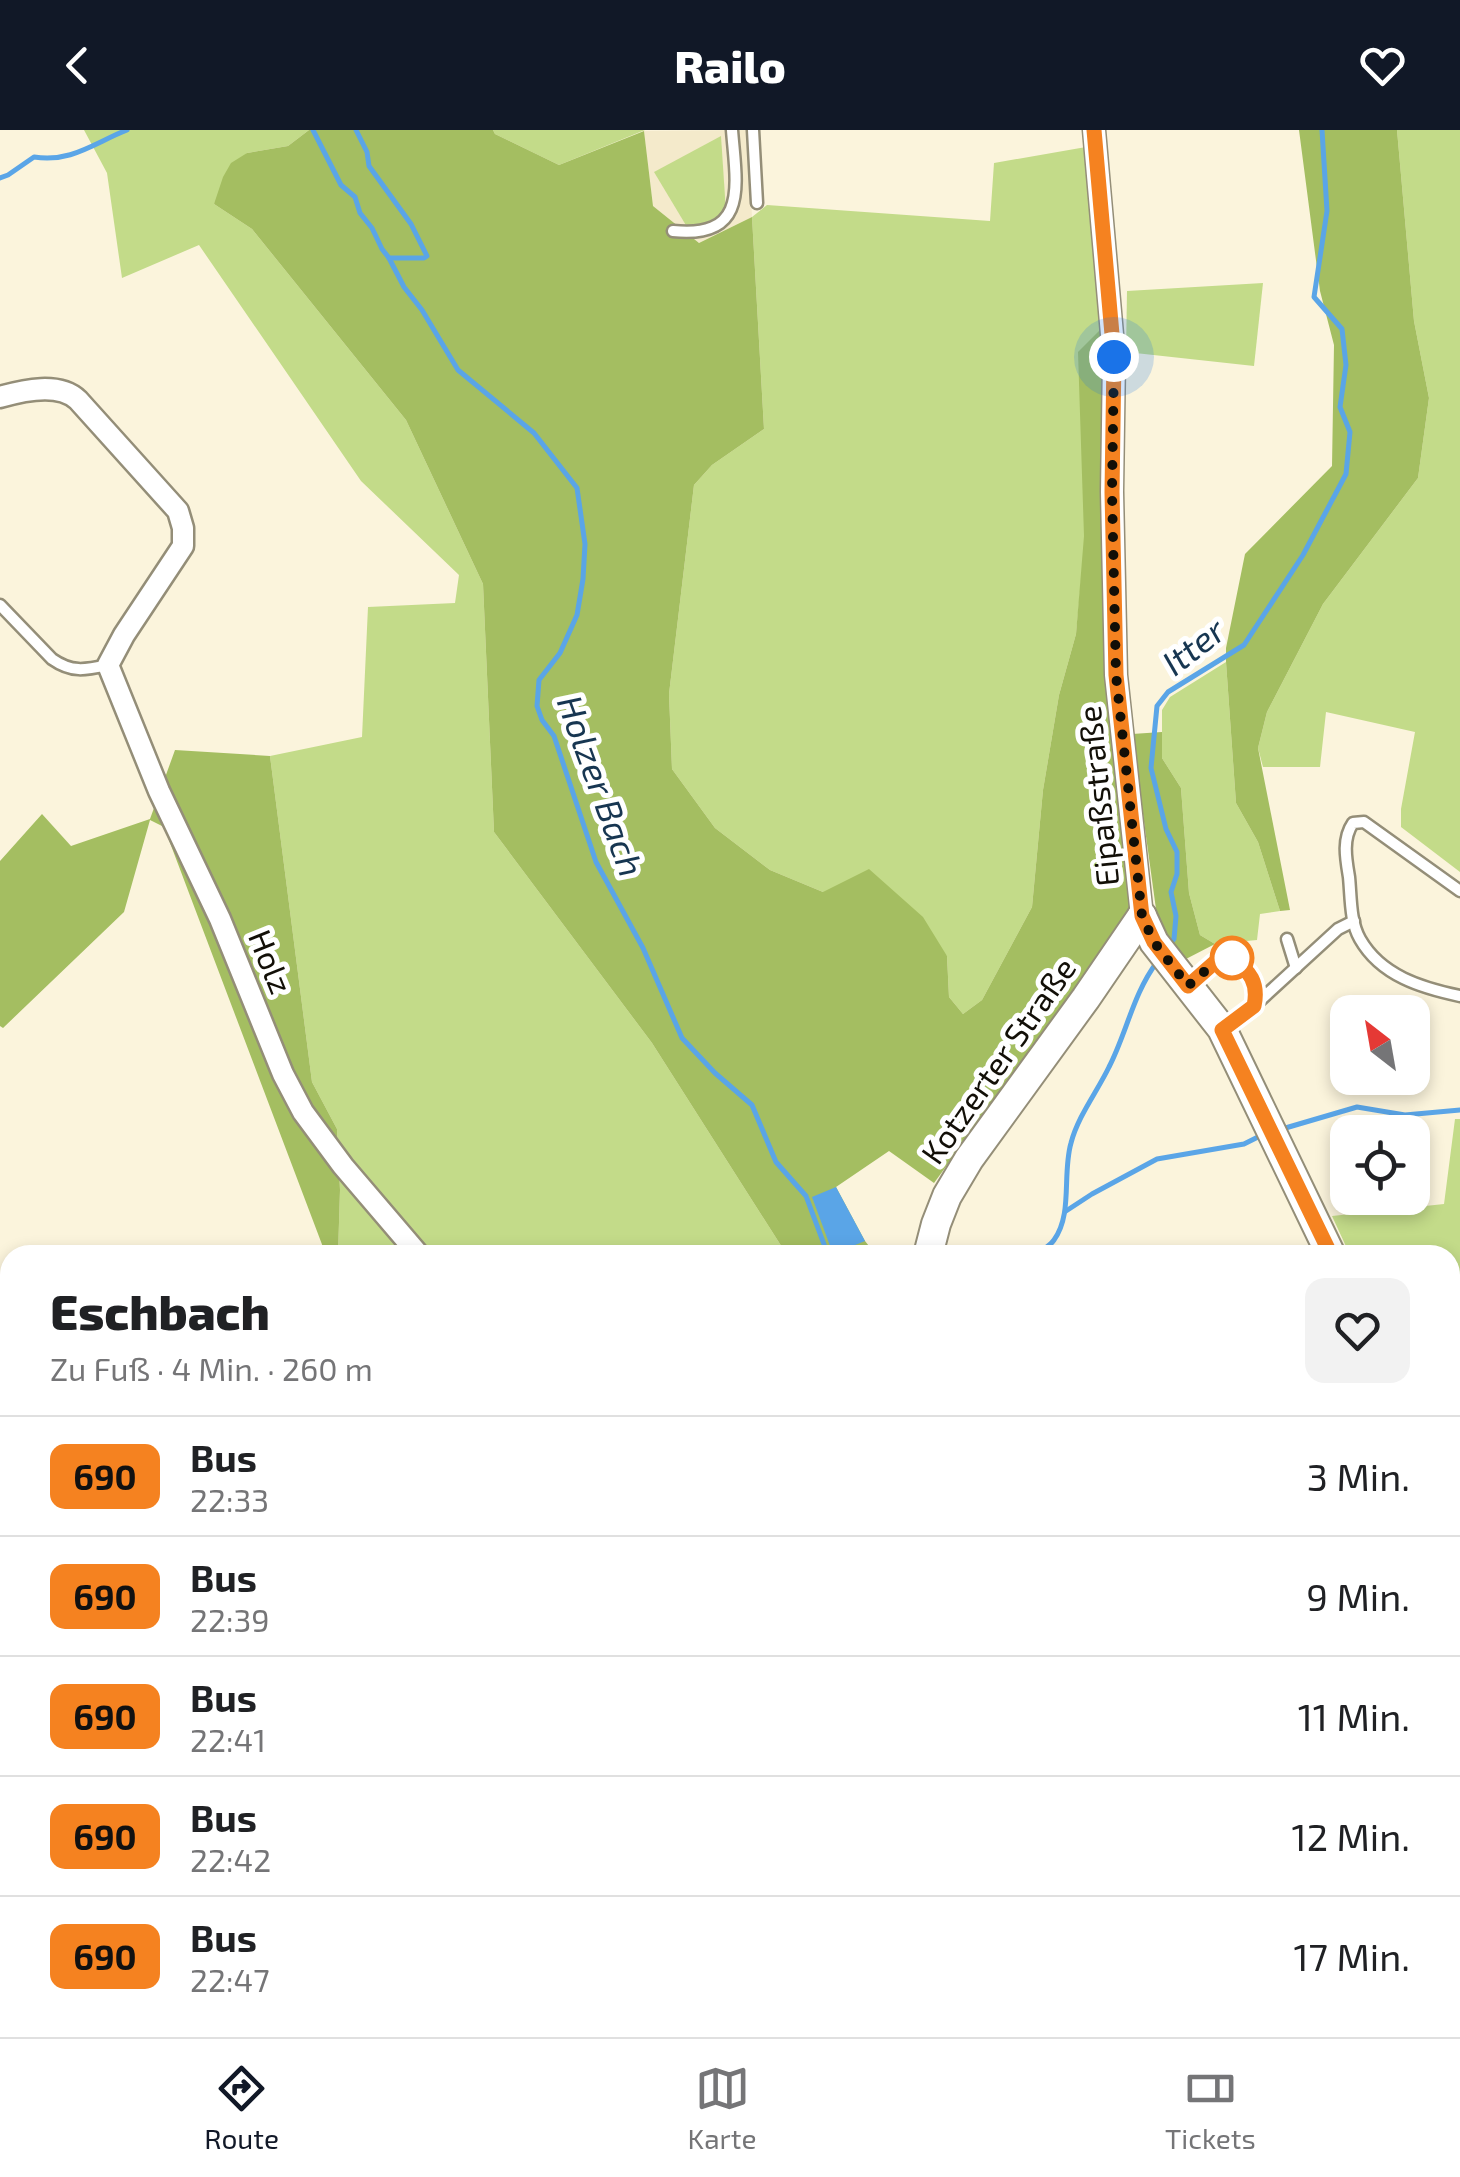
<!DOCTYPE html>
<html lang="de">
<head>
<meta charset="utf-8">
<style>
	body { margin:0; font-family:"Exo 2",sans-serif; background:#f2f2f2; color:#202124; height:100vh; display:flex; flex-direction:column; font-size:38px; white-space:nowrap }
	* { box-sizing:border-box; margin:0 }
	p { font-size:32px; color:#757577 }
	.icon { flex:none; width:55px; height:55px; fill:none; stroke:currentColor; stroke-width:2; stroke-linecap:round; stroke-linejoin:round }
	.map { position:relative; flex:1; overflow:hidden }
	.details { position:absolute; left:0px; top:1115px; width:1460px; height:792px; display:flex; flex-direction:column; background:#fff; border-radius:30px 30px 0 0; box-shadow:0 5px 15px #0003 }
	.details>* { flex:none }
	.badge { padding:0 20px; border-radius:15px; font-size:35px; line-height:65px }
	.needle { width:65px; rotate:329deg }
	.controls { position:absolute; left:1330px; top:865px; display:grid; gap:20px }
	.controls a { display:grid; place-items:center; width:100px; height:100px; border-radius:20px; background:#fff; box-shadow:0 5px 15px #0003; font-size:50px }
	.you { position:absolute; width:50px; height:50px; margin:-25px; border:8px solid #fff; border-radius:50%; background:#1a73e8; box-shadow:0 0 0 15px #1a73e833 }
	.map>.badge { position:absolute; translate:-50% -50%; box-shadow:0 0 0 5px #fff }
	.round { display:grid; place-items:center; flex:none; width:105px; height:105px; border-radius:20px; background:#f2f2f2 }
	.headline { display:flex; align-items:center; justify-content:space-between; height:170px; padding:0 50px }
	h1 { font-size:48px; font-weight:800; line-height:75px }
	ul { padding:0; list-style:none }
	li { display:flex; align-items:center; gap:30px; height:120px; padding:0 50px; border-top:2px solid #e0e0e0 }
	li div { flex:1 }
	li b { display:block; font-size:38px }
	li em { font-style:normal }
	li .badge { min-width:110px; font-weight:700; text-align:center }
	header { display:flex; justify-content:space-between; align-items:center; height:130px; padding:0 50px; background:#111827; color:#fff; font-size:45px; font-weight:800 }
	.menu { display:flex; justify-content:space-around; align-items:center; height:140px; border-top:2px solid #e0e0e0; background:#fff; font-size:28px; color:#757577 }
	.menu a { display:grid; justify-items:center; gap:5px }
	.menu .on { color:#111827 }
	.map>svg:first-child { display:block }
</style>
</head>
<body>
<header><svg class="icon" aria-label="back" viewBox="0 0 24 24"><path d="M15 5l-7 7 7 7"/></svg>Railo<svg class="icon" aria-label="heart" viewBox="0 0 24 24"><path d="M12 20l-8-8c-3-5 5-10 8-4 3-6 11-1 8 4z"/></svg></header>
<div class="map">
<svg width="1460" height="1907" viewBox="0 0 1460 1907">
	<rect width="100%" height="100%" fill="#fbf4dc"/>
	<!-- built -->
	<polygon fill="#f4eacb" points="748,0 752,87 699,113 653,76 644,1"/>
	<!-- green -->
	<g fill="#c3db89">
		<polygon points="84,0 309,0 288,16 247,23 214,74 252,99 406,290 483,454 494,702 652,913 787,1125 338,1125 340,1060 337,999 312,952 270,626 362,607 368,477 455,473 459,445 361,351 199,115 122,148 107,43"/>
		<polygon points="493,0 645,0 559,35 495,4"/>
		<polygon points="1397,0 1460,0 1460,742 1401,697 1401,679 1415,602 1326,582 1320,637 1263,637 1258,618 1267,582 1323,474 1418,348 1429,268 1414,191"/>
		<polygon points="721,6 726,82 690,102 654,42"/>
		<polygon points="1086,17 1105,195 1076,504 1059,565 1043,660 1032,777 982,870 963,884 949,867 947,826 823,762 770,740 715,698 672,639 669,564 694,355 712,335 764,299 752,87 767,75 990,91 994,33"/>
		<polygon points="1263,153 1254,236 1126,222 1127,161"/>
		<polygon points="1226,532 1236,673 1258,712 1280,781 1260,784 1257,810 1215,814 1200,805 1189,763 1181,658 1162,628 1162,580 1170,567"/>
		<polygon points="1455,989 1460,989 1460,1366 1450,1344 1450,1125 1350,1125 1332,1086 1444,1074"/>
		<polygon points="1450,1417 1460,1444 1460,1589 1450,1585"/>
		<polygon points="0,1671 10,1671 10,1898 353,1898 329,1907 0,1907"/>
	</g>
	<!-- forest -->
	<g fill="#a4be61">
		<polygon points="309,0 493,0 495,4 559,35 644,1 653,76 699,113 752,87 764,299 712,335 694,355 669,564 672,639 715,698 770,740 823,762 869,739 923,787 947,826 949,867 963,884 982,870 1032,777 1043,660 1059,565 1076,504 1084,406 1078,222 1105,195 1134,780 934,1053 889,1021 836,1057 865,1111 876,1125 787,1125 652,913 494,702 483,454 406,290 252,99 214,74 223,47 231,33 247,23 288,16"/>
		<polygon points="1299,0 1397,0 1414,191 1429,268 1418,348 1323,474 1267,582 1258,618 1290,780 1280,781 1258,712 1236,673 1226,532 1226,518 1245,424 1332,336 1334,215 1320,161"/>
		<polygon points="1162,602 1162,628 1181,658 1189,763 1200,805 1215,814 1184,830 1159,801 1132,604"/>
		<polygon points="175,620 270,626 312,952 337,999 340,1060 338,1125 326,1125 164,697 150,690 124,782 3,898 0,896 0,731 42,684 71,716 150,689"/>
		<polygon points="430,1898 497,1898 501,1907 433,1907"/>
		<polygon points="928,1898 1027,1898 1023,1907 922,1907"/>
	</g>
	<!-- water -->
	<g fill="#5aa5e7">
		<polygon points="836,1057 865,1111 833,1124 812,1067"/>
		<polygon points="798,1898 865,1898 869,1907 793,1907"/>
	</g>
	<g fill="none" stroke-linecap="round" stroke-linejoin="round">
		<!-- stream -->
		<g stroke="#5aa5e7" stroke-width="5">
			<polyline points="313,0 341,55 355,67 360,83 372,98 382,119 389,128 404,157 422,180 458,240 534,303 577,358 585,414 583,449 577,485 560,523 539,550 537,576 542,590 554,606 596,732 643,818 682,908 715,943 752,975 776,1032 806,1066 828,1125"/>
			<polyline points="356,0 367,22 369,36 411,94 427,126 424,128 389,128"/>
			<path d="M0,48L8,45L34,27C71,33 94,13 127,0"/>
			<polyline points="1169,815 1174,809 1176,786 1171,762 1177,744 1177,722 1166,699 1151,638 1157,576 1168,562 1244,515 1303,425 1346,344 1350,302 1340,277 1346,235 1342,199 1314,167 1327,81 1322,0"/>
			<polyline points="1282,999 1357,977 1405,985 1460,980"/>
			<polyline points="1066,1081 1092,1064 1157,1029 1244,1014 1262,1005"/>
			<path d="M1036,1125C1041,1121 1050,1116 1054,1110C1073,1084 1062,1044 1071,1013C1078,986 1097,962 1109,937C1127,902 1133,864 1157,832"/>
			<polyline points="930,1907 937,1898"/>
		</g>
		<defs>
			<g id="lane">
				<polyline points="753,0 757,73"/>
				<path d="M673,101C750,109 736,53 732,0"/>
				<path d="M0,475L52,529C72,543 85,540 108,535"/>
				<path d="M1460,761L1364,692L1353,693C1342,709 1346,729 1349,747C1351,767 1350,792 1360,809C1381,846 1422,858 1460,866"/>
				<polyline points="1287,809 1296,838"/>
				<path d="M1190,854L1214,833L1232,828C1250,841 1259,852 1254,875"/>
				<polyline points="1222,899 1254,876 1338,799 1354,791"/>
				<polyline points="775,1907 781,1898"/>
			</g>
			<g id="street">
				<polyline points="1094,0 1114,227 1112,361 1116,545 1142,786"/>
				<path d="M0,267C24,260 59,252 78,270L178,381L183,398V416L124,505L108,535L159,661L220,789L283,944L303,982L343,1036L419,1125"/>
				<polyline points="1058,1907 1065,1899"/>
			</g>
			<g id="secondary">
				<polyline points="1142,786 1154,812 1222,899 1331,1125"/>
				<polyline points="928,1125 936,1094 947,1066 969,1029 1086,868 1142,786"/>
				<polyline points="1450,1377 1460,1398"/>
				<polyline points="1450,1717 1460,1699"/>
				<polyline points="364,1907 383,1898"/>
				<polyline points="1350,1907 1353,1898"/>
			</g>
		</defs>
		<!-- lane casing -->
		<use href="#lane" stroke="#948e78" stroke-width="15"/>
		<!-- street casing -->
		<use href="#street" stroke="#948e78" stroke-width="25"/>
		<!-- secondary casing -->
		<use href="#secondary" stroke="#948e78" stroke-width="32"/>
		<!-- lane -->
		<use href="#lane" stroke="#fff" stroke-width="10"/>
		<!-- street -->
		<use href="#street" stroke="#fff" stroke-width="20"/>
		<!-- secondary -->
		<use href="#secondary" stroke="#fff" stroke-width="28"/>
	</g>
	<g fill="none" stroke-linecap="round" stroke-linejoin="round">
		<defs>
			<path id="line" d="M1094,0L1114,227L1112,362L1116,545L1142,786L1154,812L1188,856L1214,833L1232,828C1250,841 1259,853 1254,876L1222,900L1331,1125"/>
		</defs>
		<!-- line casing -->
		<use href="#line" stroke="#fff" stroke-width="22"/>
		<!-- line -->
		<use href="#line" stroke="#f58220" stroke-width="15"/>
		<!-- walk -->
		<polyline stroke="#120f07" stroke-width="10" stroke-dasharray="0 18" points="1114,227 1112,362 1116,545 1142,786 1154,812 1188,856 1214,833 1232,828"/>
	</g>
	<!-- markers -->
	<circle fill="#fff" stroke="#f58220" stroke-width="5" cx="1232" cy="828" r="20"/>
	<g text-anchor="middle" stroke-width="10" stroke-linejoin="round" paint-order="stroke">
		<!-- street labels -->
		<g font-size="32" fill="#120f07" stroke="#fff">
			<text transform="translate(1099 666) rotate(-96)" y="11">Eipaßstraße</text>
			<text transform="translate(270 832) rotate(68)" y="11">Holz</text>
			<text transform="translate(999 931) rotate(-55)" y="11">Kotzerter Straße</text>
		</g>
		<!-- water labels -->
		<g font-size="35" font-style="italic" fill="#173651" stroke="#fff">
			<text transform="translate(1194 517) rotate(-38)" y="12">Itter</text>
			<text transform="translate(600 656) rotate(70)" y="12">Holzer Bach</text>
		</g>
	</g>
</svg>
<div class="controls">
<a><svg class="needle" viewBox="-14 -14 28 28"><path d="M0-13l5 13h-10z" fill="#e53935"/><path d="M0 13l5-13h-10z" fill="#757577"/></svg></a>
<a><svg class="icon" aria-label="locate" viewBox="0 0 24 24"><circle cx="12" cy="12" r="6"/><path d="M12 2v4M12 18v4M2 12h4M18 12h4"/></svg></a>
</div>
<div class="you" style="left:1114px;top:227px"></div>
<section class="details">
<div class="headline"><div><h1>Eschbach</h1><p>Zu Fuß · 4 Min. · 260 m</p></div><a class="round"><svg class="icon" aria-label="heart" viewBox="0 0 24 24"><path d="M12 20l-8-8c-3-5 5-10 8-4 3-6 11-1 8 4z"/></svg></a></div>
<ul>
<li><span class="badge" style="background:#f58220;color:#111">690</span><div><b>Bus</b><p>22:33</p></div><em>3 Min.</em></li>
<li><span class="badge" style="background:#f58220;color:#111">690</span><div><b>Bus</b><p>22:39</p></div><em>9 Min.</em></li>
<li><span class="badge" style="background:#f58220;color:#111">690</span><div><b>Bus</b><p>22:41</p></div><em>11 Min.</em></li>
<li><span class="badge" style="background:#f58220;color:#111">690</span><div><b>Bus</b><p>22:42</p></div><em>12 Min.</em></li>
<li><span class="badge" style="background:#f58220;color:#111">690</span><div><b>Bus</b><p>22:47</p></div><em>17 Min.</em></li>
</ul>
</section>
</div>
<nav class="menu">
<a class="on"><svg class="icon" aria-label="directions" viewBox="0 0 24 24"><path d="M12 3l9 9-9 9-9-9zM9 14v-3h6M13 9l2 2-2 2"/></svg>Route</a>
<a><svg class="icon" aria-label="map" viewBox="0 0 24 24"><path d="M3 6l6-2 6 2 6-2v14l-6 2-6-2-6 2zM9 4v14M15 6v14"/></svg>Karte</a>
<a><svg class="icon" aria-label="tickets" viewBox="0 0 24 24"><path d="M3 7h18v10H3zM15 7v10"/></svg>Tickets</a>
</nav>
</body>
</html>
